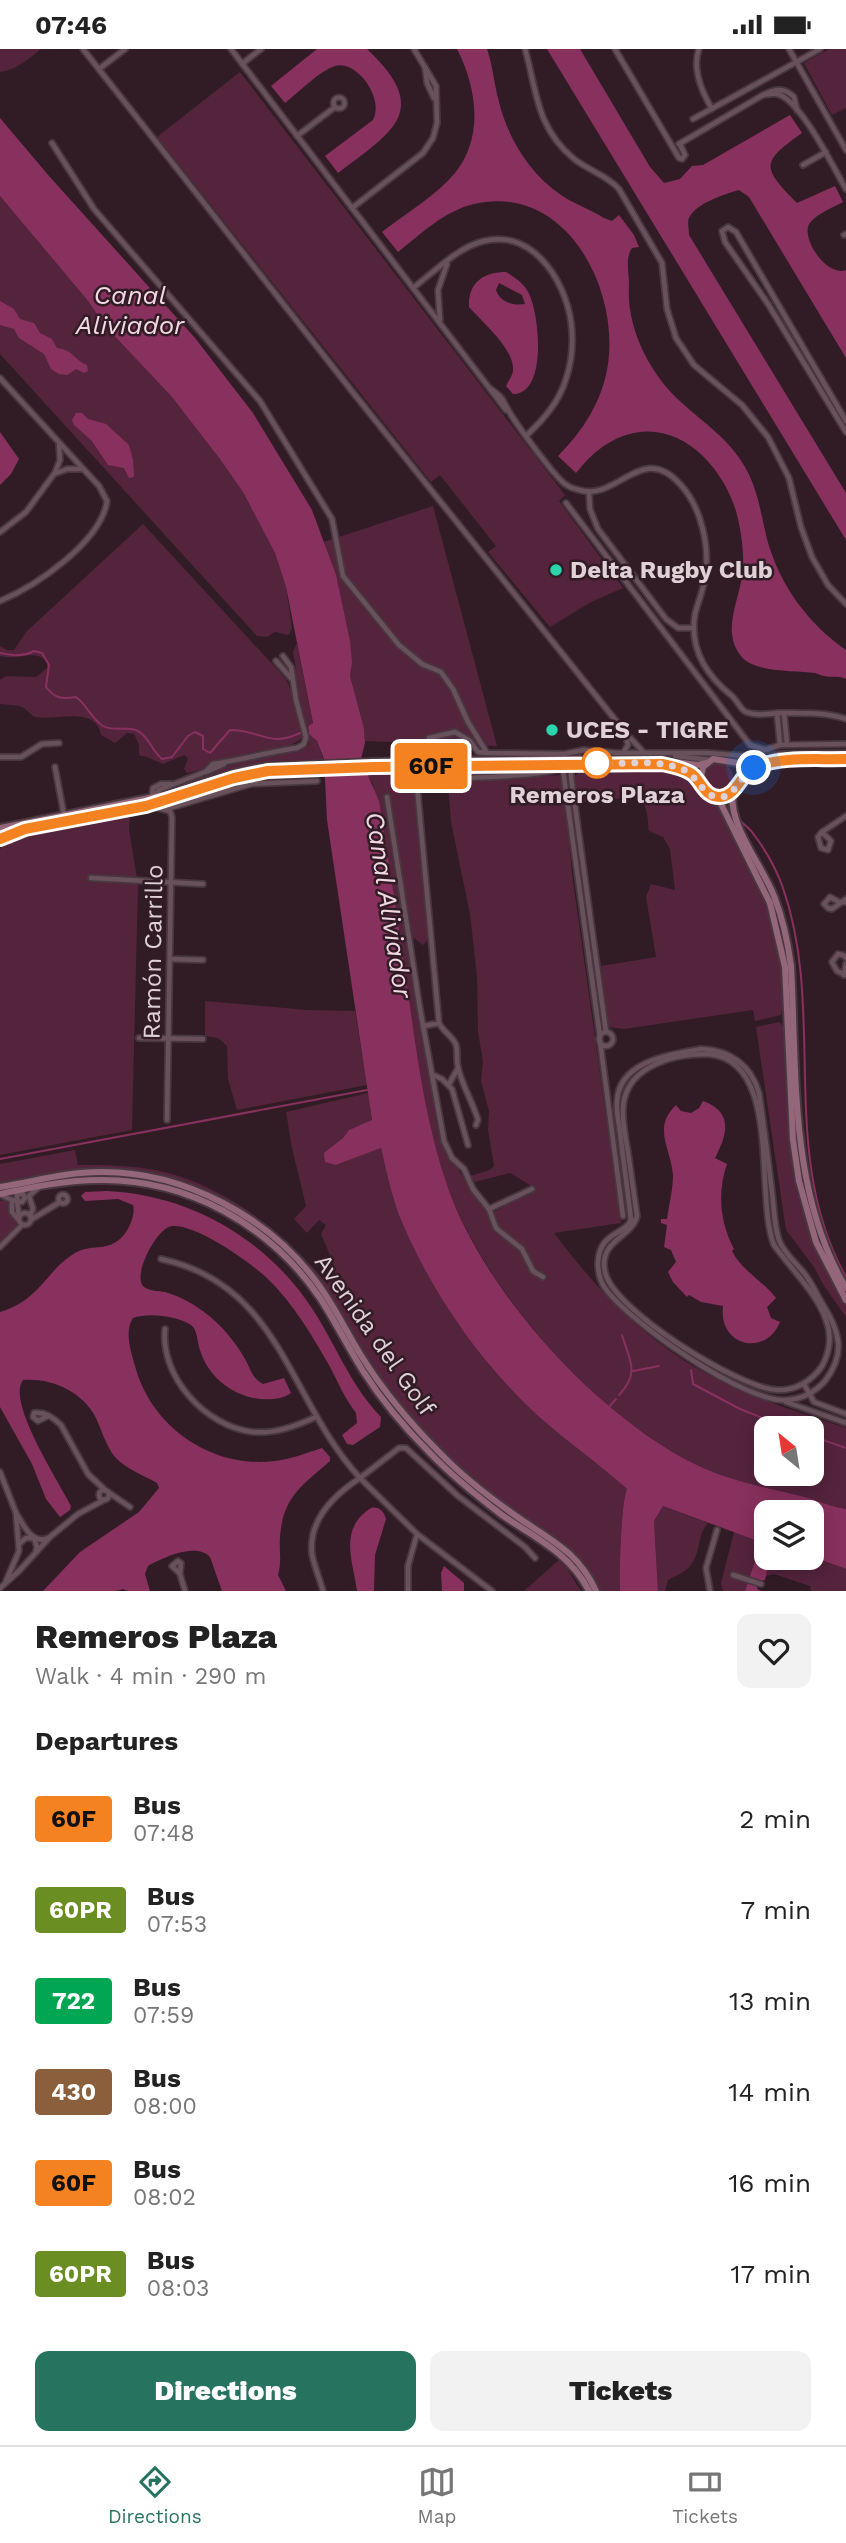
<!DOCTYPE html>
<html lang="en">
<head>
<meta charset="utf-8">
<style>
	body { margin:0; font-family:"Work Sans",sans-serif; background:#f2f2f2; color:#222; height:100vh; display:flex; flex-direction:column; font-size:26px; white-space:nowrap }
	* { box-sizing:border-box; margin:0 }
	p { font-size:23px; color:#767676 }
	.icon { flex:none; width:38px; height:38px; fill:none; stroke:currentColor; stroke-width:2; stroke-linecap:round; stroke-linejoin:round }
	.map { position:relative; height:1542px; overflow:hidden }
	.details { display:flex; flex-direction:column; background:#fff; flex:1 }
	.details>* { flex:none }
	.badge { padding:0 14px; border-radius:5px; font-size:24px; line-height:46px }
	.needle { width:46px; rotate:330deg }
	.tools { position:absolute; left:754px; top:1367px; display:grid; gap:14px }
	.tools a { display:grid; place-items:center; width:70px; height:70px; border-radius:14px; background:#fff; box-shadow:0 4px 18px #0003; font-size:35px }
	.you { position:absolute; width:35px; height:35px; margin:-18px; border:5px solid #fff; border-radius:50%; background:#1a73e8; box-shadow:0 0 0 10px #1a73e833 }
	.map>.badge { position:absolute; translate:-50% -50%; box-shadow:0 0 0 4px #fff }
	h2 { padding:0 35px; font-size:26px; line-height:63px }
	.round { display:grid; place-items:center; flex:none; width:74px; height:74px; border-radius:14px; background:#f2f2f2 }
	.head { display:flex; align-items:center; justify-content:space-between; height:119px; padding:0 35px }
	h1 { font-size:33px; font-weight:800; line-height:52px }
	.button { display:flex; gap:14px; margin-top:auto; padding:14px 35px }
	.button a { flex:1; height:80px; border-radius:14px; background:#267360; color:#fff; font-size:28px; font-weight:800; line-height:80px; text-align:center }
	.button a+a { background:#f2f2f2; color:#222 }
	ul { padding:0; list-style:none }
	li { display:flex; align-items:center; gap:21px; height:91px; padding:0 35px }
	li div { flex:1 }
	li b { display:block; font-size:26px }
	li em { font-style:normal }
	li .badge { min-width:77px; font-weight:700; text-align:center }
	.status { display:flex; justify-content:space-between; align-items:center; height:49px; padding:0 35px; background:#fff; direction:ltr }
	.status svg { height:19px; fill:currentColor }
	.dock { display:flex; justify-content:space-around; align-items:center; height:98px; border-top:2px solid #e0e0e0; background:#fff; font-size:19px; color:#767676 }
	.dock a { display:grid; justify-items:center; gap:4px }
	.dock .on { color:#267360 }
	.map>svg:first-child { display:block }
</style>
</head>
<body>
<div class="status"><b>07:46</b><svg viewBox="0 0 49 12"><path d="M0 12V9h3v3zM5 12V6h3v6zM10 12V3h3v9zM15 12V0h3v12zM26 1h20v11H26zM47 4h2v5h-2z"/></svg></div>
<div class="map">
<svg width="846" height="1542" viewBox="0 0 846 1542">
	<rect width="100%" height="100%" fill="#311c25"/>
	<!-- green -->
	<g fill="#54243c" fill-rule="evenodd">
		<path d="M0,0H41C28,10 17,21 0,23Z"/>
		<polygon points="829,0 846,0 846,59 832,66 804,14"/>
		<polygon points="240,23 565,446 559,452 623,539 591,553 550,578 488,503 496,497 440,426 431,433 157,88"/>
		<polygon points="0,147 88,252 105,277 172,348 221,410 243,443 275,504 286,538 292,579 289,586 275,583 267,588 257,587 0,305"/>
		<polygon points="433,457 497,697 365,692 364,679 350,627 351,622 324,493"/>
		<path d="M143,475L286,630L292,644L303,688C289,701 268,699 250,704C233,708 229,711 212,712L203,720L187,724L184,720L188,709L184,706L163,715L145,707H141L139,705V695L134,685L127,684L115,694L101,686C96,656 56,672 36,668C31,667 28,661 22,658C16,656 7,656 0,655V631L6,627L36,628L47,619V613C35,599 20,612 0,607V597L7,601H14L26,583Z"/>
		<polygon points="297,594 313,675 306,677 293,622 296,620 293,603"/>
		<polygon points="309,685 317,692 324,712 258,715 157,745 248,709 298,703 309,696"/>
		<circle cx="719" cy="728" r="14"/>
		<path d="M634,717H661L687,724L704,747L719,755L763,842L771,865L782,914L784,944L781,966L755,972L753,961L624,980L608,978L601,917L656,908L646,848L651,835L675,841L670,800L663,788L649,782C647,769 649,756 637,748L579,753L574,728L583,720Z"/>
		<path d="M528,719V722L416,729L429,889L423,896L414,889L409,893L436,1071C446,1106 466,1137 492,1164L534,1141L530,1136L510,1124L475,1133L470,1127L490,1121L494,1117L488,1081L489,1062L481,1032L483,1012L478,983L477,927L470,865L451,773L448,733L560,726L564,735L572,825L621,1174L554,1184C600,1245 651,1298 721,1332C761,1352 804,1365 846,1379V1460C832,1458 819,1452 805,1448C769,1439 733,1433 699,1417C598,1368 498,1256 454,1154C439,1120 431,1083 423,1047L373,735L364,721ZM766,1379H812V1424H766Z"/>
		<path d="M130,766L129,780L138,836L132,1081L0,1106V800C24,780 98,771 130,766Z"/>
		<polygon points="205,952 307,961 355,962 367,1036 237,1061 228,1030 227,997 218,989 205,987"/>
		<polygon points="779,973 783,977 794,1118 800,1154 820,1209 846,1256 846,1268 824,1237 814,1218 786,1181 756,978"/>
		<path d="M368,1044L372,1072L349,1081L343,1089L336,1116L381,1099C386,1121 391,1144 399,1165C426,1235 481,1316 537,1366C566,1392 598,1414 627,1440C621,1451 619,1526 620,1542H598L582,1515L461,1422L411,1372L372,1319L329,1248L266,1179L197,1140L101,1121L0,1135V1115L75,1101L78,1116C107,1116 136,1116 164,1123C227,1138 287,1186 327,1235L336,1228L333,1213L321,1185L326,1176L319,1171L307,1184L294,1170L306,1157L292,1099L286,1063Z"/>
		<path d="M73,1127C174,1125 261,1158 321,1243C341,1272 357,1304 376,1334C390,1356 409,1377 427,1395C448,1416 472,1437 495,1455C532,1485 570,1498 593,1542H590L578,1521L493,1457L442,1413L403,1373L375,1337L321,1247L255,1177L213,1153L147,1133H45Z"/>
		<polygon points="9,1150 17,1177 0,1196 0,1152"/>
		<path d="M663,1457L708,1474C697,1486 701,1503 691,1516C686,1523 675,1527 668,1531L665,1542H658L654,1472Z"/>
		<polygon points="734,1483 758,1491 760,1496 749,1529 733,1524 747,1533 745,1542 723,1542 721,1534"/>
		<polygon points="770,1509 812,1509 846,1520 846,1542 811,1542 810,1537 774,1525 766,1527"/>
		<polygon points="559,1511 566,1518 581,1542 524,1542"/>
	</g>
	<!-- water -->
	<g fill="#88315e" fill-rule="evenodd">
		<path d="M317,0H367C433,62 392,83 338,124L325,107L373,71C385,49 356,10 335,17C319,22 298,44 285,54L271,37Z"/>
		<path d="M457,0H487C493,17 494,35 499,53C508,89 529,124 561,146C574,155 590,160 604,169L612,172L619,166L634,186L639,198L632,199C625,209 629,224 629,236C626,279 650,326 682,354C705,375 729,390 745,418C758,441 761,465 767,490C779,535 808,575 846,601V630C838,626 833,629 825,627C822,627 819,625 815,624C795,621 754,624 741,607C720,581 741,549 743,520C744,501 741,481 736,462C719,407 665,359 607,395C595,402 585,413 576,424L558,407C583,382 603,351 608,315C619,238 565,134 474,155C444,162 421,185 398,203L382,183C406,164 436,147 455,124C484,88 477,39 457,0Z"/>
		<path d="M547,0H580L650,118L664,134L680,130L692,117L703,116L790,66L802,84C761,113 761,118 797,154L835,137L843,153C834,158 811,167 808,178C804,194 828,228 846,221V309L749,148L739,141C725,145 696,154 689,169C687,173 689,180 689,186L846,444V491Z"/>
		<path d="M0,69L49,127L195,289L253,364L312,461L336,526L350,592L352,613L350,627L364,679L365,694L361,710L379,752C388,811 398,870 406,929C416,999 424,1069 447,1136C483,1242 598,1369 699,1417C733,1433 769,1439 805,1448C819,1452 832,1458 846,1460V1520L812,1508V1463H766V1508L770,1509L765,1531L760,1532L757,1540L761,1542H745L760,1496L758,1492L663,1457L654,1472L658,1542H620C619,1525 621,1453 627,1440C598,1414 566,1392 537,1366C479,1313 428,1238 399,1166C391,1144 386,1121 381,1099L336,1116L325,1113L324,1104L343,1089L349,1081L372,1071L327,771L324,710L317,692L309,685L308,677L313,674L286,538L275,504L243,443L220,410L172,348L105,277L88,252L0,147Z"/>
		<path d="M506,223C514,228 522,233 527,241C540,261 548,346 513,345L506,337C508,332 512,328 513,322C515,300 482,273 469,258C468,233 484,223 506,223ZM499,234L522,246L525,255C513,257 500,253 496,241Z"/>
		<path d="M0,252L14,260L20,270L34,274L40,284L52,290L57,299C74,301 74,311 87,316L88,322L84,324L76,320L67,326L59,325L51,320L44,305L19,289L14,280L0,276Z"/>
		<polygon points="76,364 82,364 88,370 106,375 129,396 133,411 134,428 129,429 124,419 108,416 92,392 74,376 72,371"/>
		<polygon points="0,383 19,410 11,425 0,436"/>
		<path d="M703,1052C734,1063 727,1086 715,1109L727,1115C717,1144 720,1173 734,1200L732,1202C742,1222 762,1231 776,1249L767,1258L771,1269L780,1273C766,1308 718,1298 723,1257L701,1253L689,1246L687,1248L673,1233L668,1223L676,1213L671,1201L664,1198L667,1176L661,1174V1170H667C669,1156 673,1140 673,1126C671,1099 652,1079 676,1056L681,1062L691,1064L699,1059Z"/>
		<path d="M107,1142C192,1146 270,1192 315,1264C337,1299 352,1338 381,1368L380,1378L353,1396L347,1395L342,1386L357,1374L356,1364C345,1350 338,1333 330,1318C313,1288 293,1254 268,1230C250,1213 197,1175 172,1177C157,1178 131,1228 144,1238C149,1242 159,1242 165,1243C183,1248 201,1259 215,1272C227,1283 237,1296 245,1310C251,1320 251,1328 263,1335L284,1329L291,1344C284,1350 270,1351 260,1350C233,1347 208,1328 200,1301C197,1294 198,1281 191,1276C178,1267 148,1263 133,1269C124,1282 131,1303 135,1317C151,1378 212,1420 275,1412C292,1410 306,1404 322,1399L330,1408V1412C303,1436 283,1447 280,1488C279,1502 282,1513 278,1526L286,1542H222L210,1508C196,1493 162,1509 148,1517L145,1525L150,1542H128L123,1540L116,1542H43L80,1503L139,1463L159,1439L157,1434C143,1426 126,1420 115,1408C106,1397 102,1382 96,1369C82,1342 52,1329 23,1331C6,1353 60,1434 71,1457L70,1461L60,1468L46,1450L32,1415L0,1358V1263C42,1250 44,1223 75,1204C88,1196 104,1201 116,1193C127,1187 136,1167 133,1156L118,1150L85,1152L81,1147L85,1143Z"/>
		<path d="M371,1459C378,1457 384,1462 386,1470L375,1506L374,1542H357C353,1511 338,1480 371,1459Z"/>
		<polygon points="444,1517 464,1534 464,1542 442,1542 441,1524"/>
	</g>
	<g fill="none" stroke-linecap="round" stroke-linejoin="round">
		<!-- stream -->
		<g stroke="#88315e" stroke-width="2">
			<path d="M0,604C12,607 23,608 34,602L42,604L49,616L46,638C55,650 62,650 76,648C87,656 91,669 103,677C115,684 130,675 141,684C149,690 153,703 162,710L172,708L188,687L195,683L203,687V700L210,704L230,681C262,681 268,699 300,684"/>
			<path d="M741,772C745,777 749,779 752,783C765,800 776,819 783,839C827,965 777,1105 846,1228"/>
			<polyline points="0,1110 367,1041"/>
			<polyline points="691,1321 693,1335 740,1360 788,1379"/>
			<polyline points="633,1322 659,1317"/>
			<path d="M619,1346C640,1324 630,1312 622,1286"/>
			<polyline points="610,1357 616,1350"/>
			<polyline points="812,1387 846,1399"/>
		</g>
		<defs>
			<g id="street">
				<polyline points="83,0 351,341 625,683 644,704"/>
				<polyline points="231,0 506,361"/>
				<path d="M525,0C537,42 536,78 573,109C587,121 607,126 619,140L662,214L667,260L676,289L694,316L742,356L768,388L789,429L801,478L812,508L828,536L846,555"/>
				<polyline points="615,0 679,109 682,110 685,106 680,95"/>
				<path d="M699,0C692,19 702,43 712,60"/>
				<polyline points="789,0 846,101"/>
				<polyline points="242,15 261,0"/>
				<polyline points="425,18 427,34 434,49"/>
				<polyline points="99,20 125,0"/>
				<circle cx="339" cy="54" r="5.5"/>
				<path d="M797,61L794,48C784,38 775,40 763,46C770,45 777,43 784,48C807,64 832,116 846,140"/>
				<polyline points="693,70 820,0"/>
				<polyline points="297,87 335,58"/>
				<polyline points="52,94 94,160 260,352 332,470 343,527 399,596 422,615 441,623 453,640 468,673 487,704"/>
				<polyline points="679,95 763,46"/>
				<polyline points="803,116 826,103"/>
				<polyline points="352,159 423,104 433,89 437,74 436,37 414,0"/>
				<polyline points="844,186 846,185"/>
				<path d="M413,239C434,223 458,198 484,192C536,179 570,239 572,283C573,299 571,315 566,330C559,353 544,370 527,386"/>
				<polyline points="440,271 438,241 447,215"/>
				<path d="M0,329L99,437L107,452C101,493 36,537 0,552"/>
				<path d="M491,340C504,349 502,351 510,364C517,376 554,427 565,435C569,438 574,440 579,441C617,453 642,392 680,435C702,459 710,498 705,529C703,542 698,553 695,565C689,600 707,627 732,647C738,652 739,659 746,663C756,667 767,665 778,664C799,664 826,663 846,670"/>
				<polyline points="846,372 736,183 728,178 722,182 725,193 768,255 846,383"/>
				<polyline points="55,424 60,411 59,396"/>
				<polyline points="589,444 590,460 598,480 666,570 678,579 694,579"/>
				<polyline points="566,454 750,696 767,701"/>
				<polyline points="0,483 26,463 54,425 67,420 83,420"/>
				<polyline points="276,612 291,629"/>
				<polyline points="777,664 780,696"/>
				<polyline points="784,664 787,695"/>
				<polyline points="429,689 455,683 470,692 478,703 487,704 564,705 584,701 617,704 707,704 746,707 780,696 846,695"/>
				<polyline points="623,704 628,696 626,688"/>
				<polyline points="675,707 711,711"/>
				<polyline points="0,708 21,708 42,695 59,694"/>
				<polyline points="571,712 571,728 606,983"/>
				<polyline points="55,718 64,766"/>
				<polyline points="563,721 600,988"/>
				<polyline points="206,723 224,715"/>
				<path d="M153,748L159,741L205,723L213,715C241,711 269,703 297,699L304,695L306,688L296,651L291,618L283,607"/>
				<polyline points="387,748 420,960 444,1092 452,1109 464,1120 473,1140 489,1160 496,1179 522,1200 533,1222 543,1228"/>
				<polyline points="152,749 153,739 161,735 171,735"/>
				<polyline points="150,757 170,762 172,768 167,1071"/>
				<polyline points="166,760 251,735 317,732"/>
				<polygon points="822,783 831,792 828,801 821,799 818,788"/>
				<polyline points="822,783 846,767"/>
				<polyline points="91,829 203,835"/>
				<polyline points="846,850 832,860 828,859 824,855 830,848 839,853 846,853"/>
				<polyline points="846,909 843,906 838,905 832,913 837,922 846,926"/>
				<polyline points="170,910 203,911"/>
				<polyline points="844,926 846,915"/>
				<path d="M439,974C443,983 453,987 456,996C458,1004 456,1011 458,1018C461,1034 473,1054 478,1071L476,1076"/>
				<path d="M424,977L439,974L417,737L419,731C445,729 554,729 569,716"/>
				<circle cx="606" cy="990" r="7"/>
				<polyline points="139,989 203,990"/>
				<polyline points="600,992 623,1167"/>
				<path d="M701,1000C730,1001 751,1016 759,1044C764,1077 768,1110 772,1143C774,1159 774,1176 779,1191C783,1203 796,1214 804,1224C812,1234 817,1246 823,1256C840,1283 846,1305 825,1332C815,1343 802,1350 787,1351C746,1355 629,1273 605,1239C600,1232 598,1223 598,1214C599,1182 626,1186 631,1171C628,1144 624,1117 621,1091C620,1078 616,1065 617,1053C618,1012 671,1005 701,1000Z"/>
				<path d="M708,1005C783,1011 754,1146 774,1196C791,1220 816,1243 826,1271C832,1286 830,1303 822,1317C812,1332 795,1342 777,1341C738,1339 613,1261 605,1223C598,1191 632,1189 637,1167C634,1145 631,1124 628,1103C626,1091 623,1078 623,1065C621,1019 670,1005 708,1005Z"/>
				<polyline points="433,1026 442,1030 452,1040 468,1096"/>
				<polyline points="449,1035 458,1019"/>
				<circle cx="63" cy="1150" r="4.5"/>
				<polyline points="1,1146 12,1151 12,1163 18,1170"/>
				<polyline points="12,1151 22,1153 25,1149 23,1145 17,1145 17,1152"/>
				<polyline points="17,1152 19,1167"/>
				<polyline points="489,1160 532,1140"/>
				<circle cx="25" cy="1170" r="6"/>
				<polyline points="30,1167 33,1160 29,1147 39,1138"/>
				<polyline points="32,1170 60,1153"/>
				<polyline points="0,1198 22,1176"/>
				<path d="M161,1210C282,1236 288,1351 360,1429L399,1399H406L458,1447L525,1498L535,1509"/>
				<path d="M165,1280C160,1328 206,1378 253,1383C275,1385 296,1377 316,1368"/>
				<polyline points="804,1335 814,1353 846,1365"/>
				<polyline points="786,1353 846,1374"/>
				<path d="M48,1367L38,1372L33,1368L34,1364C44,1362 54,1369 61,1376L88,1425L105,1441"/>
				<polyline points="0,1423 16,1464"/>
				<circle cx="104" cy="1446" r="5"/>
				<polyline points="108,1443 130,1458"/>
				<polyline points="417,1485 492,1542"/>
				<polyline points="50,1488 78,1465 104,1451"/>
				<polyline points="20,1494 26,1489 34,1489 37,1498 36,1502"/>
				<polyline points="180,1525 172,1517 178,1512 181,1514 180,1525 185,1542"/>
				<polyline points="733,1526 761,1535"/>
				<path d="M0,1539L19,1522L50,1488C33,1498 24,1477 16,1464L19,1502L6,1532"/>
				<path d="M323,1542C320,1530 314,1517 312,1505C308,1471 334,1446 360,1429L417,1485L408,1517V1542"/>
				<polyline points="710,1542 706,1519 717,1481"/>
			</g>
			<g id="secondary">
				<polyline points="660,711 698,716 707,714"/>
				<polyline points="700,733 703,718 713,710 745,715 780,706 846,705"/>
				<path d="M733,741C727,775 762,816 774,847C783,870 788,894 791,917C797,1026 789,1142 846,1239"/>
				<path d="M715,747L729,745C736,739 739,729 746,723C771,704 816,711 846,710"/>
				<polyline points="0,779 164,746 241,722 262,718 374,713 579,710"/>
				<polyline points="0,790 25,780 146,757 234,729 268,722 373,718 647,714 676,718 690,724 707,744 721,755 770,854 785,918 793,1091 799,1132 816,1193 846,1251"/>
				<path d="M0,1138C33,1133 66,1123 100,1123C183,1122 270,1168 318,1235C335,1258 347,1284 362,1308C384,1343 410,1374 439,1403C462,1427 489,1448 516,1467C550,1491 578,1502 596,1542"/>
				<path d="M0,1145C33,1138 66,1131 100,1131C188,1130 270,1176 320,1249C335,1272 348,1298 363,1322C382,1352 405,1379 430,1404C452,1427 477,1447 502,1466C535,1489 570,1504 589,1542"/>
			</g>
		</defs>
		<!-- street casing -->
		<use href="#street" stroke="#48373f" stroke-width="8"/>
		<!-- secondary casing -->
		<use href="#secondary" stroke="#48373f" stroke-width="10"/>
		<!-- street -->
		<use href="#street" stroke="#69515b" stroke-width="4.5"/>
		<!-- secondary -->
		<use href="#secondary" stroke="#93667a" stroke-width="6"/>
	</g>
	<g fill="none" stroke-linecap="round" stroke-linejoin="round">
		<defs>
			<path id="line" d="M0,790L25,780L146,757L234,729L268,722L373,718L662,715C672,717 683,719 692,725C702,733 704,748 720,748C737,747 740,725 755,718C783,707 817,711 846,710"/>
		</defs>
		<!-- line casing -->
		<use href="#line" stroke="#fff" stroke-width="16"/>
		<!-- line -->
		<use href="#line" stroke="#f58220" stroke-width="10"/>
		<!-- walk -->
		<path stroke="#e0d1d7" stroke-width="7" stroke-dasharray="0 12.6" d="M597,714C624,716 658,709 684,721C698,727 704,751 722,748C736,745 741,726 754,719"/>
	</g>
	<!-- markers -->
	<g fill="#2bd5ac" stroke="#311c25" stroke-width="2.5">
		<circle cx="556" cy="521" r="7"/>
		<circle cx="552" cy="681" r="7"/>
	</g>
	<circle fill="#fff" stroke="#f58220" stroke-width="3.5" cx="597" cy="714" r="14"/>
	<g text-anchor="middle" stroke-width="5" stroke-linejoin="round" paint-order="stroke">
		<!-- poi labels -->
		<g font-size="24" font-weight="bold" fill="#e0d1d7" stroke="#311c25" text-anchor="start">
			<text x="570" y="529">Delta Rugby Club</text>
			<text x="566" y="689">UCES - TIGRE</text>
		</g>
		<!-- stop labels -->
		<g font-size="24" font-weight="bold" fill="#e0d1d7" stroke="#311c25">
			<text x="597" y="754">Remeros Plaza</text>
		</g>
		<!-- street labels -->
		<g font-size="24" fill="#e0d1d7" stroke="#311c25">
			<text transform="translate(153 903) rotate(-89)" y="8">Ramón Carrillo</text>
			<text transform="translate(375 1286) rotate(55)" y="8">Avenida del Golf</text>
		</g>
		<!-- water labels -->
		<g font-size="26" font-style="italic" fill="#f3d9e4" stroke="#311c25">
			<text x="130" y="255">Canal<tspan x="130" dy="30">Aliviador</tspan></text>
			<text transform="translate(389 856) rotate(81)" y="9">Canal Aliviador</text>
		</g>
	</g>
</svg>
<div class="tools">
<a><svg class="needle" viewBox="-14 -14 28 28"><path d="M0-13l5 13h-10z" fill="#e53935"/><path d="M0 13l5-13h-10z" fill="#767676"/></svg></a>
<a><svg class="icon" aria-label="layers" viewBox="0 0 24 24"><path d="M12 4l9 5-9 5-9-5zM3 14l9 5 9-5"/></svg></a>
</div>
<div class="you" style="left:754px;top:719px"></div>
<b class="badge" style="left:431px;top:717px;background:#f58220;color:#111">60F</b>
</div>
<section class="details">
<div class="head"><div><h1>Remeros Plaza</h1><p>Walk · 4 min · 290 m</p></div><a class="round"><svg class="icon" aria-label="heart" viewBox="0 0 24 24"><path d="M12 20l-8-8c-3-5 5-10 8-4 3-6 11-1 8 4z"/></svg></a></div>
<h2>Departures</h2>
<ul>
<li><span class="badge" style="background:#f58220;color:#111">60F</span><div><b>Bus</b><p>07:48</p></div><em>2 min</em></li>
<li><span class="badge" style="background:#6b8e23;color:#fff">60PR</span><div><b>Bus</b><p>07:53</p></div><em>7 min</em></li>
<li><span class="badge" style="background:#00a651;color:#fff">722</span><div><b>Bus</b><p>07:59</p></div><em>13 min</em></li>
<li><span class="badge" style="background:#8b5e3c;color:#fff">430</span><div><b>Bus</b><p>08:00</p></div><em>14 min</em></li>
<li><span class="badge" style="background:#f58220;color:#111">60F</span><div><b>Bus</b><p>08:02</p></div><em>16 min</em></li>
<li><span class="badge" style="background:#6b8e23;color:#fff">60PR</span><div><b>Bus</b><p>08:03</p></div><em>17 min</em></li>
</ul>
<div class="button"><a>Directions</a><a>Tickets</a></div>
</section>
<nav class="dock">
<a class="on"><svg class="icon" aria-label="directions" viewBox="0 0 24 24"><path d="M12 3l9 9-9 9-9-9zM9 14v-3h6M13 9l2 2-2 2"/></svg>Directions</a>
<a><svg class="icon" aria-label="map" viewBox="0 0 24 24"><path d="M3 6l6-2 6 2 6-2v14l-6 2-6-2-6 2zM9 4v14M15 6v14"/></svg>Map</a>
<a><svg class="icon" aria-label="tickets" viewBox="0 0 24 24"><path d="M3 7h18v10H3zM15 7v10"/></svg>Tickets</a>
</nav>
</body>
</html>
